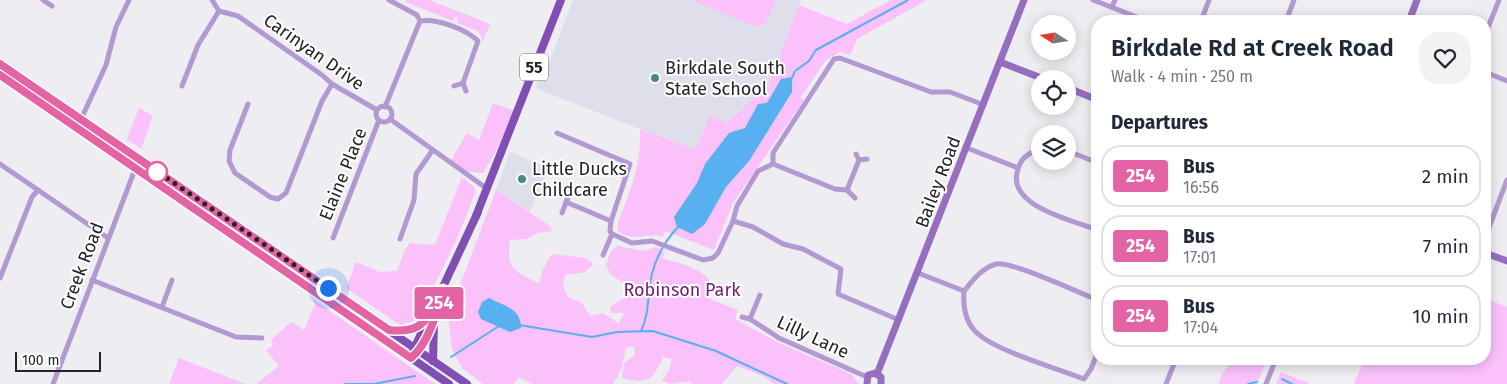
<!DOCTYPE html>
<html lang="en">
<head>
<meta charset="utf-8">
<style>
	body { margin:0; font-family:"Fira Sans",sans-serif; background:#f2f2f3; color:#1f2937; height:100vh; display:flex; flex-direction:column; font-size:19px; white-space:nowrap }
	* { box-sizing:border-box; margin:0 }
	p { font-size:16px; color:#747a83 }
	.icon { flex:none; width:28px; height:28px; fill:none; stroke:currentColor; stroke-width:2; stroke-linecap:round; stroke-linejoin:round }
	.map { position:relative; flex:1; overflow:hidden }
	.panel { position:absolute; left:1091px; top:15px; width:400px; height:350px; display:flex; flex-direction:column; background:#fff; border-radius:20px; box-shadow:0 2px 12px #0003 }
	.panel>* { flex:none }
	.badge { padding:0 10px; border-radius:4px; font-size:18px; line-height:32px }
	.needle { width:32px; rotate:282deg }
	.tools { position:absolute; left:1031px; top:15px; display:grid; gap:10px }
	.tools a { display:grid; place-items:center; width:45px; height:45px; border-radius:50%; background:#fff; box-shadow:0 2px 12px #0003; font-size:25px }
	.scale { position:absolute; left:15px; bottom:12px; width:86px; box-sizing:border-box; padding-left:5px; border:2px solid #232325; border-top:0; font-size:14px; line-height:18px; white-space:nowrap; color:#232325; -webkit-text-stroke:4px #fff; paint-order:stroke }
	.you { position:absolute; width:25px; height:25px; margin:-12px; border:4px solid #fff; border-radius:50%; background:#1a73e8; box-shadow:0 0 0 8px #1a73e833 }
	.map>.badge { position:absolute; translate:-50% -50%; box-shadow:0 0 0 2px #fff }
	h2 { padding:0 20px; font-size:19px; line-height:45px }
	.round { display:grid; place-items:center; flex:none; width:52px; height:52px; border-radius:20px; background:#f2f2f3 }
	.head { display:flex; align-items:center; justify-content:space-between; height:85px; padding:0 20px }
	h1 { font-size:24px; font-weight:600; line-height:38px }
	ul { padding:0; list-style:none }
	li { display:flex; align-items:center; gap:15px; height:62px; margin:0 10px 8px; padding:0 10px; border:2px solid #e0e1e3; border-radius:20px }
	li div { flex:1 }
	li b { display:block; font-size:19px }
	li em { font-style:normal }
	li .badge { min-width:55px; font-weight:700; text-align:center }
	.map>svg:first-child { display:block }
</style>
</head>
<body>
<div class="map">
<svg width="1507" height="384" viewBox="0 0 1507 384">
	<rect width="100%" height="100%" fill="#ededf2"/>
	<!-- built -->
	<g fill="#dedfeb">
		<polygon points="573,0 801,0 768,86 696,151 535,88 542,70 548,65"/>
		<polygon points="510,152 548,167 530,212 496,190"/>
	</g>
	<!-- green -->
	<g fill="#fac1fb">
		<polygon points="405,0 429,0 490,24 483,41 478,31 457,23 458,18 454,17 453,21 408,3"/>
		<polygon points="692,0 776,0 765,24 756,27"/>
		<path d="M891,0H927L857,39L850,55L840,52L826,60L800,98L804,100L733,203L714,250L665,231L663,237C647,231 637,244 618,231V222C630,192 642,163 640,129L696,150L710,116L727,123L768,86L799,5L847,24Z"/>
		<polygon points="493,103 515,111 507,133 483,173 464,171 451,160 467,133 479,140"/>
		<polygon points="139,108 153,116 141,149 127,139"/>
		<polygon points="462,177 475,188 475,193 456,241 420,314 414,321 400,325 346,288 356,262 380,272 397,271 405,250 410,243 435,245"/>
		<path d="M496,190L550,226L552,231L537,233L527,239L510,240C506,271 514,269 539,284L542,271L552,254L586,258L594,264L585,272L565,275L563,286L568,297L582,303L590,316L603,313L619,324L624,313H611L610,307L631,294L630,287L611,275L606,265L611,251L618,246L643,251L656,247L665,252L663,258C680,264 702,267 711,283L705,297L738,310L735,319L779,343L851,374L859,384H774L765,377L737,366L722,384H692L690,381L671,384L662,381L669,370L672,359L663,357C652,382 647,384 622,378L624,363L635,355L634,346L626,348L621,370L613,384H533L519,377L514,384H483L462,368L452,349L449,323L453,304Z"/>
		<polygon points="1485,298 1507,307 1507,384 1354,384 1364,359 1485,359"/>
		<polygon points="314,300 435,384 256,384 279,366 266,350 272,346 272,339 291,322 304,330 315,304"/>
		<polygon points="179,358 245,384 169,384"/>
		<polygon points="1233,359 1267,359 1257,384 1219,384 1222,374"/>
		<polygon points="1281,372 1310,384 1276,384"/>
	</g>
	<!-- water -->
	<g fill="#57b0f0">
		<polygon points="792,77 792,92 749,161 726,187 705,224 692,234 677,227 674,217 697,183 705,164 729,133 745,128 758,104 767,103 781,79"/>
		<path d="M489,298C504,306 521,308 521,328L510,332L481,319L478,312L482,302Z"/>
	</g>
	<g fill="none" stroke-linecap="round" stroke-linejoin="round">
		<!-- stream -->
		<g stroke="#57b0f0" stroke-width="2">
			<polyline points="792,78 795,71 809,61 816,50 908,0"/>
			<polyline points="519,325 592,337 617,332 653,331 716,351 787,384"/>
			<path d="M641,331C650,313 647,293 652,274C656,257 666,240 678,227"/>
			<polyline points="451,357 499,326"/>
			<polyline points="1282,379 1292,384"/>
			<polyline points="345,384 374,384 415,376"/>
			<polyline points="1248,384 1257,382"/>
		</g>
		<!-- street -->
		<g stroke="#b299d1" stroke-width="5">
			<polyline points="43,0 52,6"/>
			<polyline points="212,0 219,11 238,16 322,75 332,84 377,110"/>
			<polyline points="1093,0 1147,21"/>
			<polyline points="1112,7 1115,0"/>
			<path d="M420,21C436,18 466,29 478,41L463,83"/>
			<polyline points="1201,21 1209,0"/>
			<polyline points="1286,21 1294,0"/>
			<polyline points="1485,35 1499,0"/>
			<polyline points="1485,72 1507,81"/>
			<polyline points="182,86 198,45 219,11"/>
			<polyline points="454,86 463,83 466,91"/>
			<polyline points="248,104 230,150 229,161 235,173 270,197 278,199 286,193 322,101 332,84"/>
			<circle cx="384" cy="114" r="8"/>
			<polyline points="385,107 420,21 417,15 389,0"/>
			<polyline points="390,119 486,188"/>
			<polyline points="77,128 106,65 116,27 129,0"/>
			<polyline points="557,133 630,164 611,221 610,231 612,234"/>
			<polyline points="967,148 1018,168"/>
			<path d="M1040,150C1030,152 1021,158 1018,169C1005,206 1072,220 1098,230"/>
			<polyline points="1068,151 1098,163"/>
			<polyline points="859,160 867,159"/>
			<polyline points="0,164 108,238"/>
			<polyline points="773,164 835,189 847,190 859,160 856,154"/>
			<polyline points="847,190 855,198"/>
			<polyline points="566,202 611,221"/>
			<polyline points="562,213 570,192"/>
			<polyline points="733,221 753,227 783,244 803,249 841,269 838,294 899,320"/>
			<polyline points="612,234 632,243 652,241 703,260 713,258 718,253 733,221 737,206 758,171 773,164 773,153 834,59 840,58 931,92 950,92 984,105"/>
			<polyline points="333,238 379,120"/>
			<polyline points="1485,238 1507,180"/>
			<polyline points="400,239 414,200 416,174 432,151"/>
			<polyline points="603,255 612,234"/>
			<polyline points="918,273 964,291"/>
			<polyline points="0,278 32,197 38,190"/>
			<polyline points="92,280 236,337 262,338"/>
			<path d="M964,291C963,305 964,319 974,330C991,350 1057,368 1084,379L1091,369L1098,351"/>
			<path d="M964,291C973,280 982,268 996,264C1012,261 1079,293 1098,300"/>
			<polyline points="162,307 172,280"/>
			<polyline points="742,317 750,319 779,338 867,377"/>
			<polyline points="750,319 760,295"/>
			<polyline points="53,384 139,159"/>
			<polyline points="1166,384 1176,359"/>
			<polyline points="1266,384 1276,359"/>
		</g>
		<!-- secondary -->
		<g stroke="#966ec0" stroke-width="7">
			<polyline points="1409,21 1417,0"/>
			<polyline points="1000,62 1044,79"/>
			<polyline points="1068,88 1098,100"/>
			<polyline points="1485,253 1507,261"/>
			<polyline points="877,374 1024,0"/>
			<polyline points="867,384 868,375 875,373 881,377 881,384"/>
		</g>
		<!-- primary -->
		<g stroke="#814eb3" stroke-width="8">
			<polyline points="0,64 467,384"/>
			<polyline points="0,75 449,384"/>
			<polyline points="476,216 561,0"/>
			<polyline points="391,331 409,331 425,323"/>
			<polyline points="413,351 478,212"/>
			<polyline points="417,353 422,345 441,298"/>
			<polyline points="433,361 434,323"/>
		</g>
	</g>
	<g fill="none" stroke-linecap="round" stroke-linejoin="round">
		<defs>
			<path id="line" d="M0,64L389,330C426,334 427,317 443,289C437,312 429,343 411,358L0,75"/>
		</defs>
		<!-- line casing -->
		<use href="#line" stroke="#fff" stroke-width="11"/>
		<!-- line -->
		<use href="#line" stroke="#e463a4" stroke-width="8"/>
		<!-- walk -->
		<polyline stroke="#232325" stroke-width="5" stroke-dasharray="0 9" points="157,172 155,170 328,288"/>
	</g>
	<!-- markers -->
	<g fill="#478b7e" stroke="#fff" stroke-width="2">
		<circle cx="655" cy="78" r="5"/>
		<circle cx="522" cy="179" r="5"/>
	</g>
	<circle fill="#fff" stroke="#e463a4" stroke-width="2.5" cx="157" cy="172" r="10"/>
	<g text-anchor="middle" stroke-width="4" stroke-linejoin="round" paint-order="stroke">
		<!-- shield labels -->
		<rect fill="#fff" stroke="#656566" stroke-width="1" x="520" y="53.5" width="28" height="27" rx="4"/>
		<g font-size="16" font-weight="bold" fill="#232325">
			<text x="534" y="73">55</text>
		</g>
		<!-- street labels -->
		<g font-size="18" fill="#232325" stroke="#fff">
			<text transform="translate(314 52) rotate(35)" y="6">Carinyan Drive</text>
			<text transform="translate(343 174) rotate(-68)" y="6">Elaine Place</text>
			<text transform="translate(938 182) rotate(-69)" y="6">Bailey Road</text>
			<text transform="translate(82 266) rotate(-69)" y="6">Creek Road</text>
			<text transform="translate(813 337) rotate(25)" y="6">Lilly Lane</text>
		</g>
		<!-- poi labels -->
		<g font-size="18" fill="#232325" stroke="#fff" text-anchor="start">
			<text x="665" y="74">Birkdale South<tspan x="665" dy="21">State School</tspan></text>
			<text x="532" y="175">Little Ducks<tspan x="532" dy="21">Childcare</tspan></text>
		</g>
		<!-- park labels -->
		<g font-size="18" fill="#6f1c73" stroke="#fff">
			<text x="682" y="296">Robinson Park</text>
		</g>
	</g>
</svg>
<div class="tools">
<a><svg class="needle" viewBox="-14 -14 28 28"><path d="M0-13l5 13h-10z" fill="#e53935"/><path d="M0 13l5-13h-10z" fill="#747a83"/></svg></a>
<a><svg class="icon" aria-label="locate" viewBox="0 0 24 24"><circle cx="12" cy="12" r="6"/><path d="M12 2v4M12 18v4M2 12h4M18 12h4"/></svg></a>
<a><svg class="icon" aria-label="layers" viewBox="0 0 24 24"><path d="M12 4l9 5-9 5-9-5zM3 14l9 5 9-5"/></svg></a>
</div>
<div class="scale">100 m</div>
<div class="you" style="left:328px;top:288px"></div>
<b class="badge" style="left:439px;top:303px;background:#e463a4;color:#fff">254</b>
<section class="panel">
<div class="head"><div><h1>Birkdale Rd at Creek Road</h1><p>Walk · 4 min · 250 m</p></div><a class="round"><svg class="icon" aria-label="heart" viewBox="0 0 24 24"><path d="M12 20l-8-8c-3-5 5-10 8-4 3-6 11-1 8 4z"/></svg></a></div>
<h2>Departures</h2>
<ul>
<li><span class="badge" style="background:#e463a4;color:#fff">254</span><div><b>Bus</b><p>16:56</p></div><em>2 min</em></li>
<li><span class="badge" style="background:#e463a4;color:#fff">254</span><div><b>Bus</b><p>17:01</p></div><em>7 min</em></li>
<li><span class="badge" style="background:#e463a4;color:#fff">254</span><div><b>Bus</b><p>17:04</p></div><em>10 min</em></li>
</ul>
</section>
</div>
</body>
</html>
